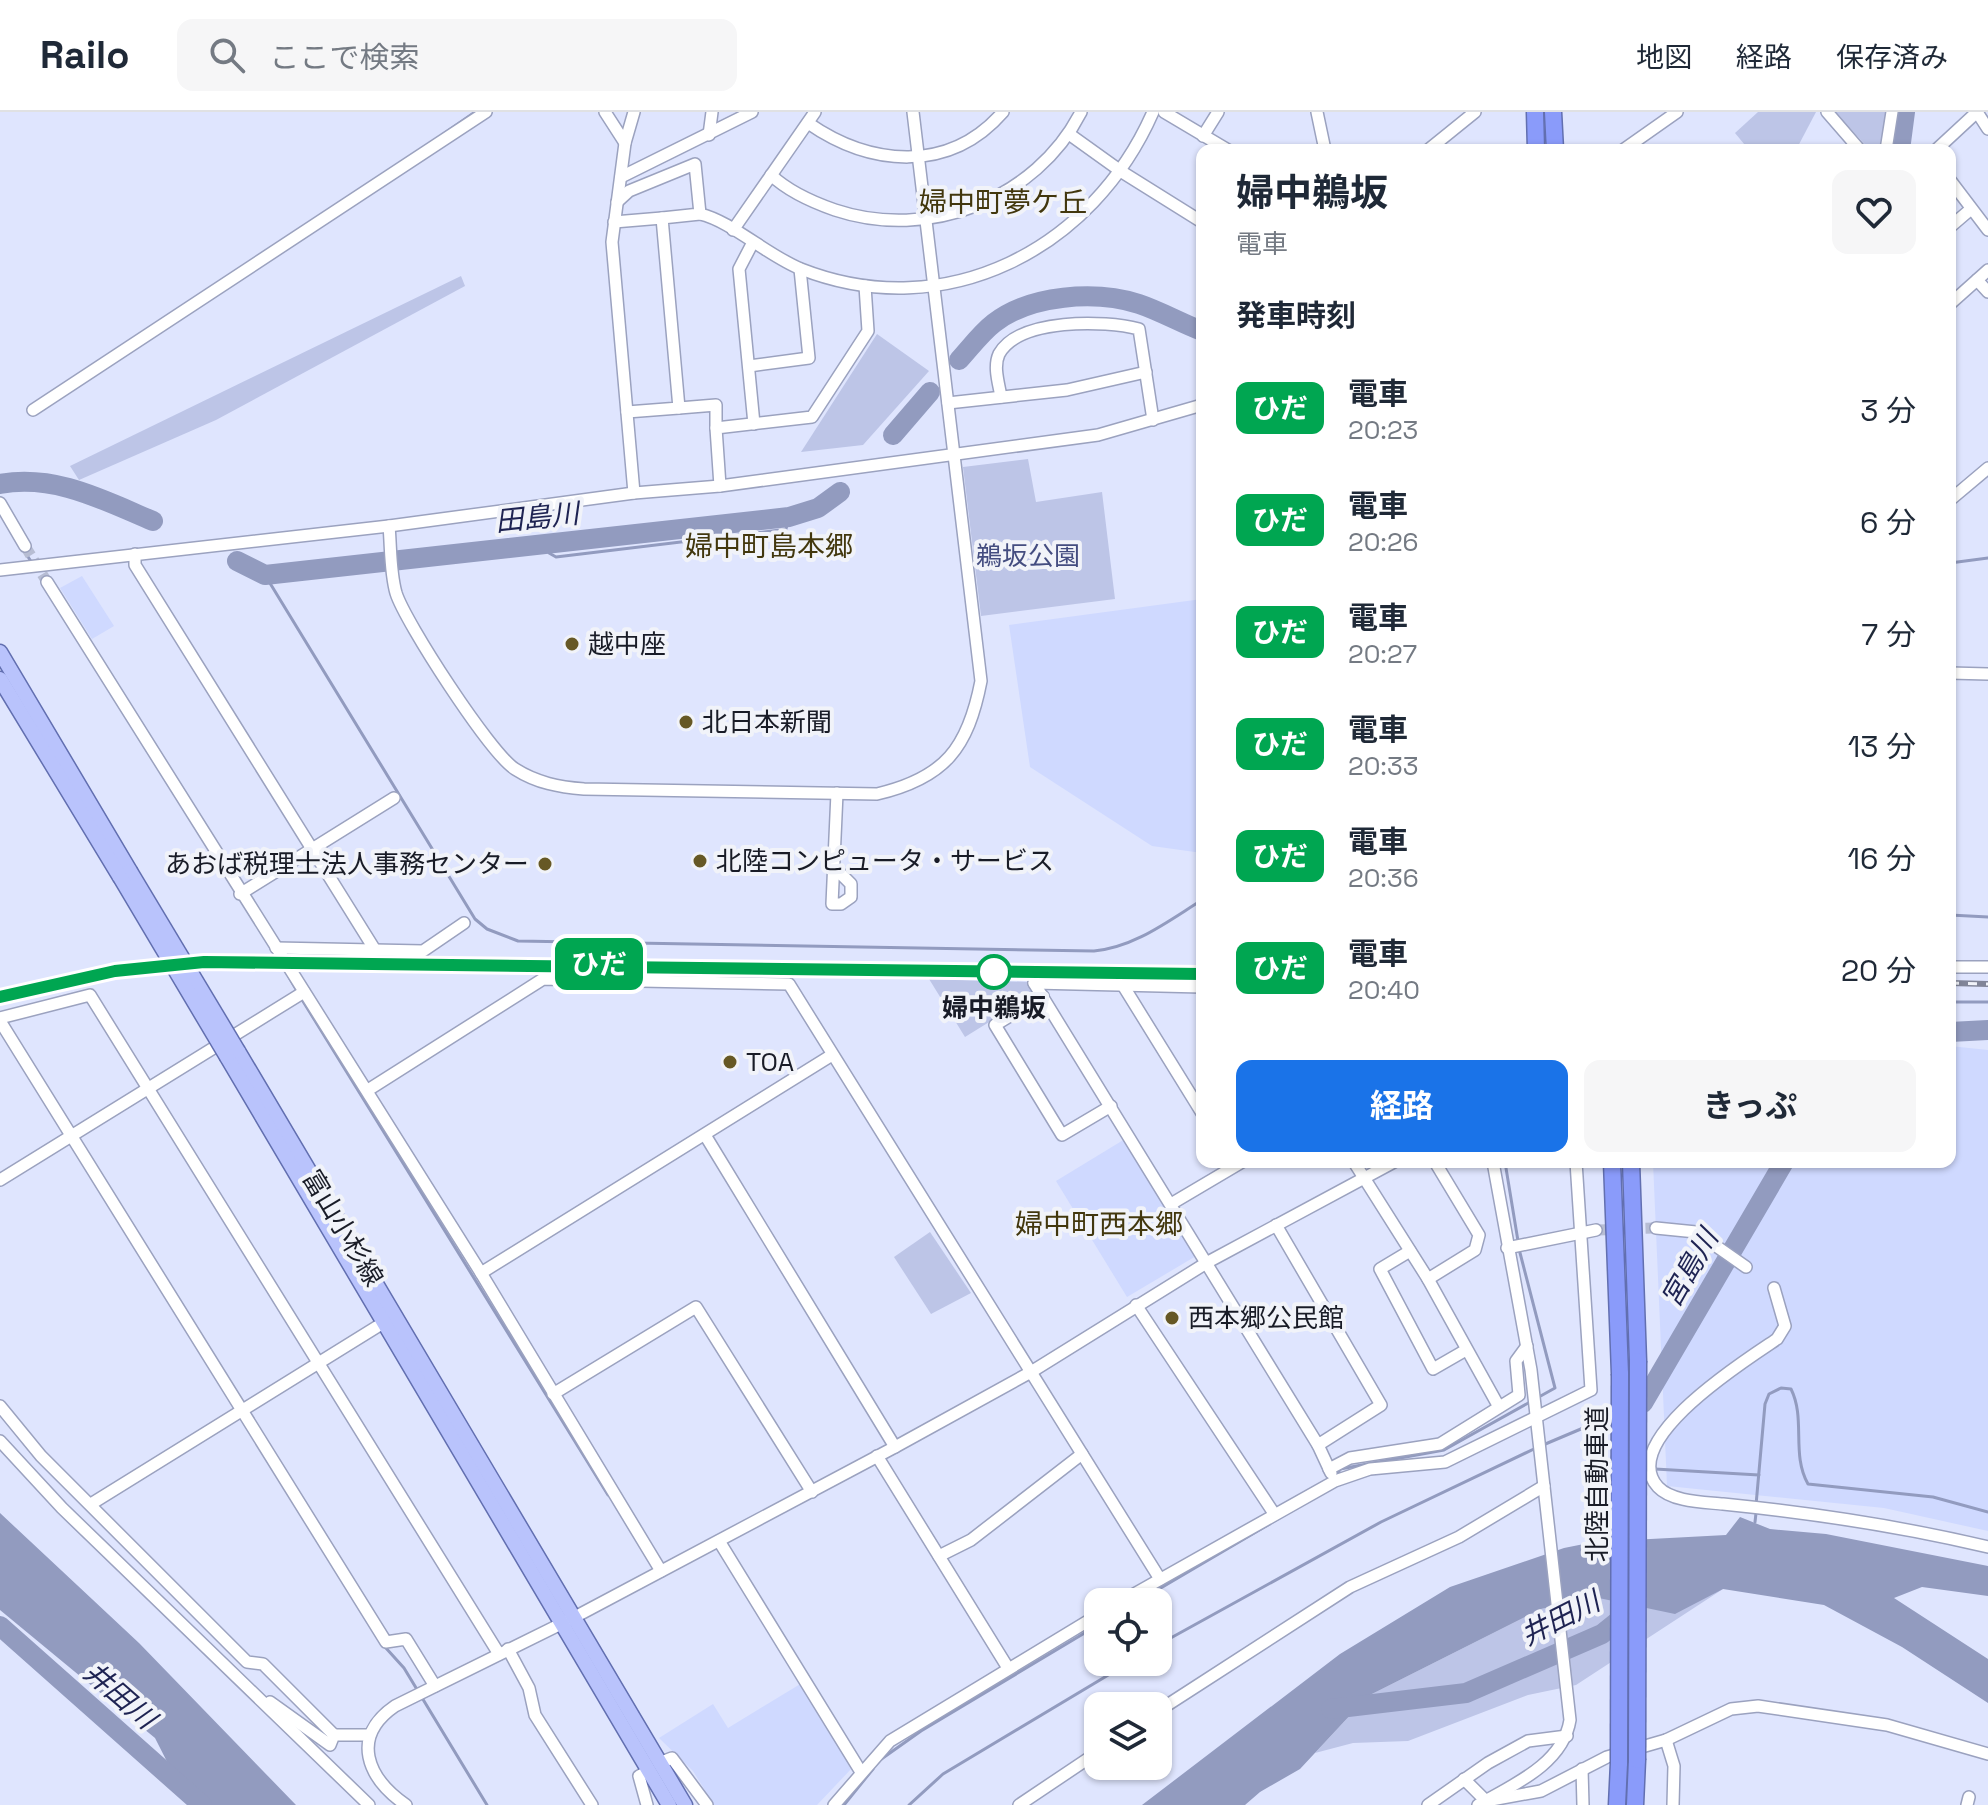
<!DOCTYPE html>
<html lang="ja">
<head>
<meta charset="utf-8">
<style>
	body { margin:0; font-family:"Space Grotesk","Noto Sans JP",sans-serif; background:#f6f6f7; color:#1f2937; height:100vh; display:flex; flex-direction:column; font-size:30px; white-space:nowrap }
	* { box-sizing:border-box; margin:0 }
	p { font-size:26px; color:#747a83 }
	.icon { flex:none; width:44px; height:44px; fill:none; stroke:currentColor; stroke-width:2; stroke-linecap:round; stroke-linejoin:round }
	.map { position:relative; flex:1; overflow:hidden }
	.sheet { position:absolute; left:1196px; top:32px; width:760px; height:1024px; display:flex; flex-direction:column; background:#fff; border-radius:16px; box-shadow:0 2px 6px #0004 }
	.sheet>* { flex:none }
	.badge { padding:0 16px; border-radius:12px; font-size:28px; line-height:52px }
	.fabs { position:absolute; left:1084px; top:1476px; display:grid; gap:16px }
	.fabs a { display:grid; place-items:center; width:88px; height:88px; border-radius:16px; background:#fff; box-shadow:0 2px 6px #0004; font-size:40px }
	.map>.badge { position:absolute; translate:-50% -50%; box-shadow:0 0 0 4px #fff }
	h2 { padding:0 40px; font-size:30px; line-height:72px }
	.round { display:grid; place-items:center; flex:none; width:84px; height:84px; border-radius:16px; background:#f6f6f7 }
	.head { display:flex; align-items:center; justify-content:space-between; height:136px; padding:0 40px }
	h1 { font-size:38px; font-weight:700; line-height:60px }
	.action { display:flex; gap:16px; margin-top:auto; padding:16px 40px }
	.action a { flex:1; height:92px; border-radius:16px; background:#1a73e8; color:#fff; font-size:32px; font-weight:700; line-height:92px; text-align:center }
	.action a+a { background:#f6f6f7; color:#1f2937 }
	ul { padding:0; list-style:none }
	li { display:flex; align-items:center; gap:24px; height:112px; padding:0 40px }
	li div { flex:1 }
	li b { display:block; font-size:30px }
	li em { font-style:normal }
	li .badge { min-width:88px; font-weight:700; text-align:center }
	header { display:flex; align-items:center; gap:48px; box-sizing:border-box; height:112px; padding:0 40px; background:#fff; border-bottom:2px solid #e0e1e3 }
	header strong { font-size:38px }
	nav { display:flex; gap:44px; margin-inline-start:auto; font-size:28px }
	.search { width:560px; height:72px; background:#f6f6f7; display:flex; align-items:center; gap:20px; box-sizing:border-box; padding:0 28px; border-radius:16px; color:#747a83; font-size:30px }
	.map>svg:first-child { display:block }
</style>
</head>
<body>
<header>
<strong>Railo</strong>
<div class="search"><svg class="icon" aria-label="search" viewBox="0 0 24 24"><circle cx="10" cy="10" r="6"/><path d="M15 15l6 6"/></svg>ここで検索</div>
<nav><a>地図</a><a>経路</a><a>保存済み</a></nav>
</header>
<div class="map">
<svg width="1988" height="1693" viewBox="0 0 1988 1693">
	<rect width="100%" height="100%" fill="#dfe5fe"/>
	<!-- built -->
	<g fill="#cfd9ff">
		<polygon points="82,464 114,514 92,527 60,476"/>
		<polygon points="1202,487 1202,741 1152,734 1030,655 1009,513"/>
		<polygon points="1950,934 1988,938 1988,1419 1884,1396 1667,1374 1653,1050 1950,1050"/>
		<polygon points="1125,1027 1196,1144 1127,1185 1056,1069"/>
		<polygon points="802,1571 853,1655 817,1693 714,1693 693,1659 659,1626 713,1592 728,1616"/>
	</g>
	<!-- green -->
	<g fill="#bdc5e7">
		<polygon points="1758,0 1816,0 1796,38 1749,38 1735,21"/>
		<polygon points="1835,0 1890,0 1885,38 1870,38"/>
		<polygon points="461,164 465,174 216,308 79,368 70,354"/>
		<polygon points="877,222 929,259 863,333 801,340"/>
		<polygon points="1028,347 1036,390 1102,380 1115,487 981,504 963,355"/>
		<polygon points="929,867 1029,870 1036,881 965,925"/>
		<polygon points="930,1120 971,1181 931,1202 894,1145"/>
		<polygon points="1723,1477 1576,1573 1528,1583 1408,1629 1353,1631 1315,1641 1368,1584 1541,1497 1594,1485"/>
	</g>
	<!-- water -->
	<g fill="#929bbf">
		<polygon points="0,1401 139,1531 296,1693 189,1693 155,1626 0,1498"/>
		<polygon points="1740,1405 1770,1417 1826,1422 1988,1454 1988,1484 1922,1475 1894,1486 1988,1547 1988,1591 1902,1535 1824,1493 1723,1477 1675,1502 1594,1485 1541,1497 1368,1584 1300,1657 1260,1680 1245,1693 1142,1693 1340,1542 1450,1475 1564,1436 1594,1430 1726,1423"/>
	</g>
	<g fill="none" stroke-linecap="round" stroke-linejoin="round">
		<!-- stream -->
		<g stroke="#929bbf" stroke-width="3">
			<polyline points="442,23 475,0"/>
			<polyline points="547,432 549,441 556,445 780,418 786,417 789,405"/>
			<polyline points="23,437 32,451"/>
			<polyline points="1950,451 1988,446"/>
			<path d="M265,463L475,807L487,817L518,829L1094,839C1135,835 1168,809 1202,788"/>
			<polyline points="1950,803 1988,805"/>
			<polyline points="289,865 297,879"/>
			<polyline points="301,886 608,1383"/>
			<polyline points="1950,890 1988,890"/>
			<polyline points="1505,1050 1518,1129"/>
			<polyline points="1519,1137 1555,1276 1537,1286"/>
			<polyline points="1589,1315 1598,1342 1615,1356"/>
			<polyline points="1543,1333 1614,1303"/>
			<polyline points="1655,1357 1759,1363"/>
			<polyline points="1337,1364 1340,1357 1444,1338 1530,1290"/>
			<path d="M1756,1393L1765,1292L1769,1282L1781,1276L1791,1277C1806,1307 1791,1342 1808,1372L1933,1385L1988,1400"/>
			<polyline points="1755,1410 1756,1401"/>
			<polyline points="1137,1490 1332,1375"/>
			<polyline points="1158,1533 1381,1410 1536,1336"/>
			<polyline points="385,1535 404,1556 487,1693"/>
			<polyline points="880,1648 921,1619 1098,1513"/>
			<polyline points="844,1693 873,1657"/>
			<polyline points="909,1693 943,1662 1130,1550"/>
		</g>
		<!-- river -->
		<g stroke="#929bbf" stroke-width="20">
			<polyline points="1900,38 1905,0"/>
			<path d="M959,248C970,236 981,221 994,211C1030,183 1095,178 1139,192C1160,199 1181,211 1202,219"/>
			<polyline points="893,323 930,280"/>
			<path d="M0,372C55,362 103,388 153,409"/>
			<polyline points="237,449 265,463 789,405 818,396 840,380"/>
			<polyline points="1950,920 1988,918"/>
			<polyline points="1643,1291 1784,1050"/>
			<polyline points="0,1514 202,1693"/>
			<polyline points="1331,1597 1466,1581 1602,1522 1633,1497"/>
		</g>
		<!-- minor-tunnel -->
		<g stroke="#b7bdd3" stroke-width="11" stroke-dasharray="11 5.5" stroke-linecap="butt">
			<polyline points="25,434 47,470"/>
			<polyline points="1596,1118 1656,1116"/>
		</g>
		<defs>
			<g id="minor">
				<polyline points="605,0 625,31"/>
				<polyline points="1164,0 1228,38"/>
				<polyline points="1317,0 1325,38"/>
				<polyline points="1827,0 1860,38"/>
				<polyline points="1977,0 1988,17"/>
				<path d="M808,11C870,54 949,62 1003,0"/>
				<polyline points="1069,22 1122,60 1202,110"/>
				<polyline points="709,23 712,0"/>
				<polyline points="1203,24 1218,0"/>
				<polyline points="1428,38 1475,0"/>
				<polyline points="1623,38 1677,0"/>
				<polyline points="1886,38 1892,0"/>
				<polyline points="1936,38 1977,0"/>
				<path d="M771,63C789,80 812,90 835,98C928,129 1036,88 1081,0"/>
				<polyline points="621,65 752,0"/>
				<polyline points="1950,68 1988,118"/>
				<polyline points="617,90 629,79 695,52 700,102 662,106 679,296 627,300"/>
				<path d="M700,102C731,109 768,144 801,157C946,214 1093,137 1153,0"/>
				<polyline points="614,110 662,106"/>
				<polyline points="1950,115 1971,97"/>
				<polyline points="733,118 815,0"/>
				<polyline points="752,132 739,157 754,312"/>
				<polyline points="1977,168 1988,180"/>
				<polyline points="1950,192 1988,158"/>
				<polyline points="749,254 809,246 800,157"/>
				<path d="M1001,285C999,272 993,255 999,242C1019,206 1105,208 1139,217L1153,308"/>
				<polyline points="948,291 1067,278 1146,260"/>
				<polyline points="679,296 716,293 716,316"/>
				<polyline points="33,298 486,0"/>
				<polyline points="720,374 716,316 812,305 868,219 865,174"/>
				<polyline points="634,381 612,130 625,31 634,0"/>
				<polyline points="1950,388 1988,356"/>
				<polyline points="0,391 25,434"/>
				<path d="M389,414C391,436 390,460 396,481C405,510 490,641 515,657C537,671 559,675 584,677L877,682C945,666 968,636 981,569L913,0"/>
				<polyline points="135,442 135,453 375,838"/>
				<polyline points="0,458 389,414 634,381 720,374 1098,323 1202,293"/>
				<polyline points="47,470 481,1161 661,1459"/>
				<polyline points="1950,561 1988,562"/>
				<polyline points="833,754 851,772 851,785 841,792 832,792 837,681"/>
				<polyline points="240,782 394,686"/>
				<polyline points="276,836 423,839 464,811"/>
				<polyline points="1950,855 1988,855"/>
				<polyline points="1034,871 1318,1333 1381,1293 1276,1113"/>
				<polyline points="1034,871 1202,875"/>
				<polyline points="1124,875 1202,1001"/>
				<polyline points="1043,884 995,913 1062,1023 1111,994"/>
				<polyline points="0,906 90,883 499,1542"/>
				<polyline points="0,909 386,1530 406,1527 435,1574"/>
				<polyline points="368,978 543,867 789,872 1160,1467"/>
				<polyline points="705,1023 895,1335"/>
				<polyline points="1354,1050 1428,1167 1499,1295"/>
				<polyline points="0,1068 304,880"/>
				<polyline points="1171,1092 1242,1050"/>
				<polyline points="1656,1116 1696,1120 1746,1155"/>
				<polyline points="1507,1136 1596,1118"/>
				<polyline points="1410,1139 1380,1157 1433,1257 1466,1238"/>
				<polyline points="481,1161 832,943"/>
				<polyline points="1428,1167 1475,1138 1479,1123 1435,1050"/>
				<path d="M1774,1176L1785,1214L1777,1227C1746,1248 1616,1329 1658,1375C1672,1390 1704,1390 1723,1392C1812,1401 1900,1414 1988,1435"/>
				<polyline points="1136,1193 1273,1400"/>
				<polyline points="553,1282 696,1195 812,1380"/>
				<polyline points="0,1294 41,1344 247,1550 263,1552 334,1623"/>
				<polyline points="0,1329 62,1396 369,1693"/>
				<polyline points="1318,1333 1331,1361"/>
				<polyline points="877,1344 1008,1556"/>
				<polyline points="1329,1357 1350,1346 1440,1332 1519,1283 1516,1249 1527,1234"/>
				<polyline points="91,1392 383,1211"/>
				<polyline points="719,1429 861,1660"/>
				<polyline points="939,1444 971,1428 1082,1342"/>
				<polyline points="1120,1490 1335,1369 1370,1357 1445,1350 1591,1278 1576,1050"/>
				<polyline points="508,1537 529,1576 535,1603 592,1693"/>
				<polyline points="270,1590 330,1633 334,1623 368,1623"/>
				<polyline points="1158,1599 1350,1475 1459,1425 1544,1374"/>
				<polyline points="1666,1628 1674,1654 1673,1693"/>
				<polyline points="659,1651 672,1646 707,1693"/>
				<polyline points="1582,1657 1583,1693"/>
				<polyline points="1464,1667 1486,1689 1541,1679 1607,1645 1666,1628 1731,1597 1758,1594 1887,1613 1988,1642"/>
				<path d="M406,1693C367,1666 350,1625 395,1594L573,1506L895,1335L1031,1260L1208,1150L1394,1050"/>
				<polyline points="647,1693 639,1664 648,1659"/>
				<polyline points="834,1693 890,1629 1098,1503"/>
				<polyline points="1019,1693 1098,1640"/>
				<polyline points="1428,1693 1488,1651 1528,1629 1567,1624"/>
				<path d="M1478,1693C1513,1673 1563,1652 1570,1608L1531,1258L1493,1050"/>
				<polyline points="1967,1693 1969,1685"/>
			</g>
			<g id="major">
				<polyline points="0,540 130,759"/>
				<polyline points="0,567 120,765"/>
				<polyline points="238,939 685,1693"/>
				<polyline points="227,945 669,1693"/>
			</g>
			<g id="highway">
				<polyline points="1535,0 1536,38"/>
				<polyline points="1553,0 1555,38"/>
				<polyline points="1612,1050 1620,1262"/>
				<polyline points="1631,1050 1638,1249"/>
				<polyline points="1617,1693 1619,1651"/>
				<polyline points="1635,1693 1637,1648"/>
			</g>
		</defs>
		<!-- minor casing -->
		<use href="#minor" stroke="#9ba2bf" stroke-width="14"/>
		<!-- major casing -->
		<use href="#major" stroke="#626fb0" stroke-width="17"/>
		<!-- highway casing -->
		<use href="#highway" stroke="#626fb0" stroke-width="19"/>
		<!-- minor -->
		<use href="#minor" stroke="#fff" stroke-width="11"/>
		<!-- major -->
		<use href="#major" stroke="#b9c3fc" stroke-width="14"/>
		<!-- highway -->
		<use href="#highway" stroke="#8a9bfa" stroke-width="16"/>
		<defs>
			<g id="rail">
				<polyline points="1950,871 1988,872"/>
				<polyline points="0,885 115,859 204,850 1202,862"/>
			</g>
		</defs>
		<!-- rail casing -->
		<use href="#rail" stroke="#818598" stroke-width="6"/>
		<!-- rail -->
		<use href="#rail" stroke="#f1f3f9" stroke-width="3" stroke-dasharray="9" stroke-linecap="butt"/>
		<defs>
			<g id="major-bridge">
				<polyline points="130,759 238,939"/>
				<polyline points="120,765 227,945"/>
			</g>
			<g id="highway-bridge">
				<polyline points="1637,1648 1638,1249"/>
				<polyline points="1619,1651 1620,1262"/>
			</g>
		</defs>
		<!-- major-bridge casing -->
		<use href="#major-bridge" stroke="#626fb0" stroke-width="17" stroke-linecap="butt"/>
		<!-- highway-bridge casing -->
		<use href="#highway-bridge" stroke="#626fb0" stroke-width="19" stroke-linecap="butt"/>
		<!-- major-bridge -->
		<use href="#major-bridge" stroke="#b9c3fc" stroke-width="14"/>
		<!-- highway-bridge -->
		<use href="#highway-bridge" stroke="#8a9bfa" stroke-width="16"/>
	</g>
	<g fill="none" stroke-linecap="round" stroke-linejoin="round">
		<defs>
			<polyline id="line" points="0,885 115,859 204,850 1202,862"/>
		</defs>
		<!-- line casing -->
		<use href="#line" stroke="#fff" stroke-width="18"/>
		<!-- line -->
		<use href="#line" stroke="#00a651" stroke-width="12"/>
	</g>
	<!-- markers -->
	<g fill="#665825" stroke="#f1f3f9" stroke-width="3">
		<circle cx="572" cy="532" r="8"/>
		<circle cx="686" cy="610" r="8"/>
		<circle cx="700" cy="749" r="8"/>
		<circle cx="545" cy="752" r="8"/>
		<circle cx="730" cy="950" r="8"/>
		<circle cx="1172" cy="1206" r="8"/>
	</g>
	<circle fill="#fff" stroke="#00a651" stroke-width="4" cx="994" cy="860" r="16"/>
	<g text-anchor="middle" stroke-width="8" stroke-linejoin="round" paint-order="stroke">
		<!-- park labels -->
		<g font-size="26" fill="#444d80" stroke="#f1f3f9">
			<text x="1028" y="453">鵜坂公園</text>
		</g>
		<!-- poi labels -->
		<g font-size="26" fill="#191c27" stroke="#f1f3f9" text-anchor="start">
			<text x="588" y="541">越中座</text>
			<text x="702" y="619">北日本新聞</text>
			<text x="716" y="758">北陸コンピュータ・サービス</text>
			<text x="529" y="761" text-anchor="end">あおば税理士法人事務センター</text>
			<text x="746" y="959">TOA</text>
			<text x="1188" y="1215">西本郷公民館</text>
		</g>
		<!-- stop labels -->
		<g font-size="26" font-weight="bold" fill="#191c27" stroke="#f1f3f9">
			<text x="994" y="905">婦中鵜坂</text>
		</g>
		<!-- street labels -->
		<g font-size="26" fill="#191c27" stroke="#f1f3f9">
			<text transform="translate(343 1116) rotate(59)" y="9">富山小杉線</text>
			<text transform="translate(1597 1372) rotate(-90)" y="9">北陸自動車道</text>
		</g>
		<!-- neighbourhood labels -->
		<g font-size="28" fill="#42370d" stroke="#f1f3f9">
			<text x="1003" y="100">婦中町夢ケ丘</text>
			<text x="769" y="444">婦中町島本郷</text>
			<text x="1099" y="1122">婦中町西本郷</text>
		</g>
		<!-- water labels -->
		<g font-size="28" font-style="italic" fill="#1e2352" stroke="#f1f3f9">
			<text transform="translate(537 405) rotate(-6)" y="10">田島川</text>
			<text transform="translate(1689 1156) rotate(-60)" y="10">宮島川</text>
			<text transform="translate(1560 1506) rotate(-27)" y="10">井田川</text>
			<text transform="translate(120 1583) rotate(41)" y="10">井田川</text>
		</g>
	</g>
</svg>
<div class="fabs">
<a><svg class="icon" aria-label="locate" viewBox="0 0 24 24"><circle cx="12" cy="12" r="6"/><path d="M12 2v4M12 18v4M2 12h4M18 12h4"/></svg></a>
<a><svg class="icon" aria-label="layers" viewBox="0 0 24 24"><path d="M12 4l9 5-9 5-9-5zM3 14l9 5 9-5"/></svg></a>
</div>
<b class="badge" style="left:599px;top:852px;background:#00a651;color:#fff">ひだ</b>
<section class="sheet">
<div class="head"><div><h1>婦中鵜坂</h1><p>電車</p></div><a class="round"><svg class="icon" aria-label="heart" viewBox="0 0 24 24"><path d="M12 20l-8-8c-3-5 5-10 8-4 3-6 11-1 8 4z"/></svg></a></div>
<h2>発車時刻</h2>
<ul>
<li><span class="badge" style="background:#00a651;color:#fff">ひだ</span><div><b>電車</b><p>20:23</p></div><em>3 分</em></li>
<li><span class="badge" style="background:#00a651;color:#fff">ひだ</span><div><b>電車</b><p>20:26</p></div><em>6 分</em></li>
<li><span class="badge" style="background:#00a651;color:#fff">ひだ</span><div><b>電車</b><p>20:27</p></div><em>7 分</em></li>
<li><span class="badge" style="background:#00a651;color:#fff">ひだ</span><div><b>電車</b><p>20:33</p></div><em>13 分</em></li>
<li><span class="badge" style="background:#00a651;color:#fff">ひだ</span><div><b>電車</b><p>20:36</p></div><em>16 分</em></li>
<li><span class="badge" style="background:#00a651;color:#fff">ひだ</span><div><b>電車</b><p>20:40</p></div><em>20 分</em></li>
</ul>
<div class="action"><a>経路</a><a>きっぷ</a></div>
</section>
</div>
</body>
</html>
